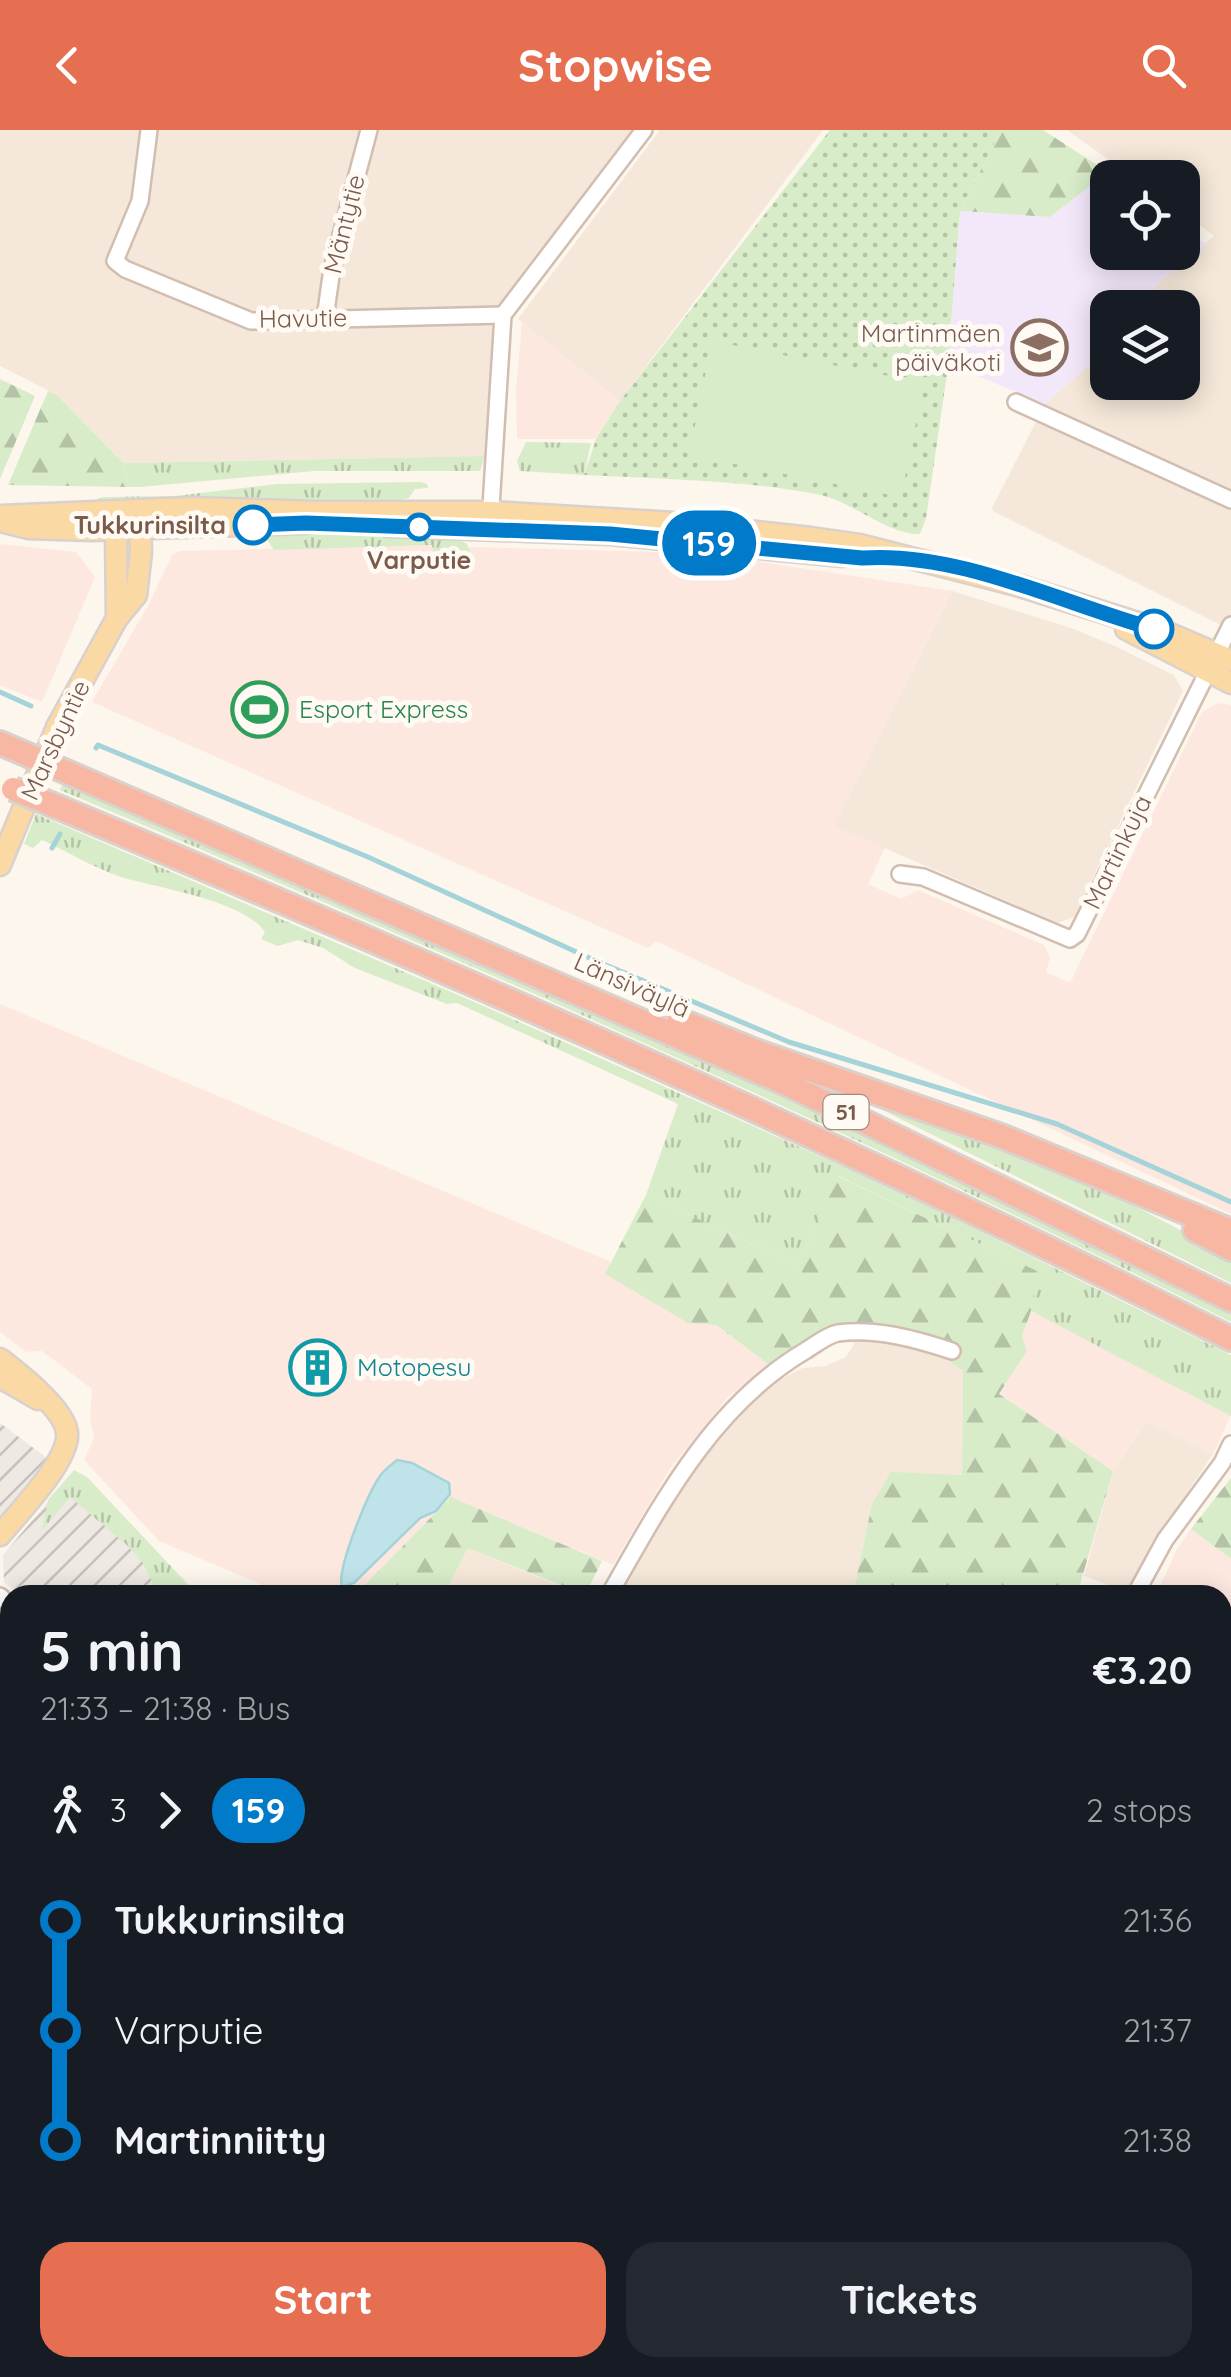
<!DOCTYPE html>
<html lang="en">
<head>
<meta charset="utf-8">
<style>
	body { margin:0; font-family:Quicksand,sans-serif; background:#242831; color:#f1f3f6; height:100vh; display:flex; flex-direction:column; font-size:38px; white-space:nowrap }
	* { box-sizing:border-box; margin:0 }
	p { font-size:32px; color:#9ea1a6 }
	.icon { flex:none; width:55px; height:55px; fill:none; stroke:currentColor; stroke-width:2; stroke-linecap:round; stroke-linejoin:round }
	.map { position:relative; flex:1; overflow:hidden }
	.sheet { position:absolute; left:0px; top:1455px; width:1232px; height:792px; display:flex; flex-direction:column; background:#171b24; border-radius:30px 30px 0 0; box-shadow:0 5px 25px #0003 }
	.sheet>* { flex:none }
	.badge { padding:0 20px; border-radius:32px; font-size:35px; line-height:65px }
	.buttons { position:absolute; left:1090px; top:30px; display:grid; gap:20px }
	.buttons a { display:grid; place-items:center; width:110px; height:110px; border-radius:20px; background:#171b24; box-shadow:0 5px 25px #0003; font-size:50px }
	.map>.badge { position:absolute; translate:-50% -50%; box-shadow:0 0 0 5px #fff }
	.legs { display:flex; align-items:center; gap:15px; height:110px; padding:0 40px; font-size:32px }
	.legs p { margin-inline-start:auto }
	.summary { display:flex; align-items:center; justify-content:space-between; height:170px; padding:0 40px }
	h1 { font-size:55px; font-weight:800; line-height:75px }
	.button { display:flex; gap:20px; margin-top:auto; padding:20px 40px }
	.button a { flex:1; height:115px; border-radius:30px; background:#e76f51; color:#fff; font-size:40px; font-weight:800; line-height:115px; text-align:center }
	.button a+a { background:#242831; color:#f1f3f6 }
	ul { padding:0 40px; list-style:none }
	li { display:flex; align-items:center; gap:35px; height:110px; font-size:38px }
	li i { display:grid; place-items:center; width:15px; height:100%; margin:0 12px; background:currentColor }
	li i::after { content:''; width:25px; height:25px; margin:-12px; border:8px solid; border-radius:50%; background:#171b24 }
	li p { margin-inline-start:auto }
	li:first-child i { background:linear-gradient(#0000 50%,currentColor 0) }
	li:last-child i { background:linear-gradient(currentColor 50%,#0000 0) }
	header { display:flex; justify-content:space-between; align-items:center; height:130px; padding:0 40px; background:#e76f51; color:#fff; font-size:45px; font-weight:800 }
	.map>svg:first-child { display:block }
</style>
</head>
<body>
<header><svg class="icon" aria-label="back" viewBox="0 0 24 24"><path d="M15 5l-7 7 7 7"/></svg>Stopwise<svg class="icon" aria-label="search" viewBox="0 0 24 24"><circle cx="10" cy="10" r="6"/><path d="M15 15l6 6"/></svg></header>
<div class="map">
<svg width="1231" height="2247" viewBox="0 0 1231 2247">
	<defs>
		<pattern id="industrial-furrows" width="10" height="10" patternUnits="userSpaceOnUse" patternTransform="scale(2.5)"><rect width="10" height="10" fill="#efe9e4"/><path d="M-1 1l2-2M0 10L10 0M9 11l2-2" fill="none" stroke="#c7c0bb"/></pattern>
		<pattern id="grass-tufts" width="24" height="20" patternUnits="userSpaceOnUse" patternTransform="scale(2.5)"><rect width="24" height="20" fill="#d8ecc9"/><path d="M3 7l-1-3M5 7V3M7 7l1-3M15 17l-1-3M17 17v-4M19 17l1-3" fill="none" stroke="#b4c2a5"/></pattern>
		<pattern id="forest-firs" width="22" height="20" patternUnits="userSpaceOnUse" patternTransform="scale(2.5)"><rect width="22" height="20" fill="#d8ecc9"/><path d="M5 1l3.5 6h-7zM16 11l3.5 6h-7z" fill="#b4c2a5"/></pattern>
		<pattern id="park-dots" width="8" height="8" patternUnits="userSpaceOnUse" patternTransform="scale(2.5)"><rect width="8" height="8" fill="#d8ecc9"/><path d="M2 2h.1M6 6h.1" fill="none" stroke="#b4c2a5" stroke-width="1.8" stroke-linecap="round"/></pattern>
	</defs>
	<rect width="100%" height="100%" fill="#fdf6ec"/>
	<!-- residential -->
	<g fill="#f5e8da">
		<polygon points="0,0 632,0 507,164 492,206 485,326 123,333 57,265 0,236"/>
		<polygon points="660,0 823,0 620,271 518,189"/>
		<polygon points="1067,0 1231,0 1231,500 991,380 1045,274 1107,219 1108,252 1182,252 1182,178 1142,177 1160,152 1214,106 1183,83 1182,48 1133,47"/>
		<polygon points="953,461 1074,499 1117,517 1174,545 1183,561 1074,787 1058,793 833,696"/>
		<polygon points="850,1197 910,1202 963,1241 962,1346 872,1374 853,1465 621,1465 676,1364 714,1312 746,1276 778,1250 803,1238 825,1236 846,1227 854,1214"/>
		<polygon points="1147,1291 1213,1324 1164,1398 1128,1463 1084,1446 1113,1341"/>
		<polygon points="468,1418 582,1465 444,1465"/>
		<polygon points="10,1803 10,2002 0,1994 0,1809"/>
		<polygon points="0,2173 10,2185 10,2238 55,2238 61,2247 0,2247"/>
		<polygon points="140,2238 328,2238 326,2247 129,2247"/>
		<polygon points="346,2238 543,2238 542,2247 345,2247"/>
		<polygon points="559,2238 750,2238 746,2247 561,2247"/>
		<polygon points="1001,2238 1122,2238 1116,2247 994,2247"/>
	</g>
	<!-- commercial -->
	<g fill="#fde8e0">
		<polygon points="522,192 620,271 596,309 517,309 516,260"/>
		<polygon points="0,414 76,422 95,447 42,572 0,555"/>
		<polygon points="432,415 451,421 463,432 471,424 468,417 701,423 953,461 834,696 885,718 868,754 901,769 918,760 1044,815 1050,827 1046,842 1070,853 1202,582 1218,573 1231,575 1231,1084 656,811 648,818 92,572 149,474 172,425 179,421"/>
		<polygon points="0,874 611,1132 606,1144 688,1192 715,1195 768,1234 728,1267 671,1337 613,1435 451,1367 355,1465 286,1465 159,1411 84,1330 94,1308 90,1288 92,1259 42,1221 26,1222 0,1202"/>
		<polygon points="1031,1181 1231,1285 1213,1324 1147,1291 1113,1341 999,1264 1027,1221 1022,1206"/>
		<polygon points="1191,1399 1231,1429 1231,1807 1222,1807 1222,1465 1156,1465 1177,1419"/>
		<polygon points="0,1994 10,2002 10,2131 0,2135"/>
	</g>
	<!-- industrial -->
	<g fill="url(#industrial-furrows)">
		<polygon points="0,1293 47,1328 0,1389"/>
		<polygon points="68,1348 172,1465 20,1465 4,1452 3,1425"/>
		<polygon points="0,1570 10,1574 10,1761 0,1767"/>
	</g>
	<!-- education -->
	<polygon fill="#f3e8fa" points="1108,42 1115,47 1108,48 1108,122 1182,122 1183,97 1207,115 1160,152 1142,177 1108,178 1107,219 1045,274 948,234 960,81 1050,87"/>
	<!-- grass -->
	<g fill="url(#grass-tufts)">
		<polygon points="526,312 591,313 584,345 520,341 517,331"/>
		<polygon points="485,326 480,341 314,341 140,357 129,357 123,333"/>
		<polygon points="421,352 427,354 428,358 415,359 409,368 376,376 237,370 95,376 98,368 105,367 175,366 278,354"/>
		<polygon points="290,398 453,406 467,414 471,424 465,433 451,421 433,421 432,415 274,420 268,411 258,405"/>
		<path d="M64,652L739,944L887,1012L1231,1181V1192C848,998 455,826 60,660Z"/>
		<path d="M36,684L479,874L896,1060L1231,1225V1286L1031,1181L1036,1141L838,1046L798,1135L646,1065L678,974L457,873L447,874L355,838L323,818L298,810L278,816L261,809L265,803C249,772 155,757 121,747C94,738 68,722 42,710L33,718L24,714Z"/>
		<polygon points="848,963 1076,1045 1231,1127 1231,1153"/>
		<polygon points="74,1340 87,1347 198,1465 166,1465 154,1456 143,1433 127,1415 70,1367 42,1401 48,1370"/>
	</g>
	<!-- forest -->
	<g fill="url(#forest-firs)">
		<polygon points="1001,0 1043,0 1108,42 1050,87 960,81"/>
		<polygon points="0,249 35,266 0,349"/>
		<polygon points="48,261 57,265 123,333 129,357 8,355"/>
		<polygon points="837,1046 1037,1141 1031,1181 1022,1206 1027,1221 999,1264 1113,1341 1077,1465 853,1465 872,1374 891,1342 962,1345 963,1241 910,1202 837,1196 768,1234 716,1195 688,1193 605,1144 646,1065 798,1135"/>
		<polygon points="1231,1348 1231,1429 1191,1399"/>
		<polygon points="451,1367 602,1431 585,1465 468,1418 444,1465 355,1465"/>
		<polygon points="1223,1883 1231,1883 1231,2016 1223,2033"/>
		<polygon points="750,2238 1001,2238 994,2247 746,2247"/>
	</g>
	<!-- park -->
	<path fill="url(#park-dots)" d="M830,0H1001L960,81L947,244L926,388L920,404C888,405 855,373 821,365C748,350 659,349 584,345L596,309L620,271Z"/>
	<!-- pitch -->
	<polygon fill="#d8ecc9" points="712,211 924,253 901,367 689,325"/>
	<!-- water -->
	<path fill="#bfe3e8" stroke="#a5d3da" stroke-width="2.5" d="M397,1330L412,1333L449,1353L450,1364L436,1381L420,1388L354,1453L342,1457C336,1440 368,1363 380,1346C384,1340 391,1335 397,1330Z"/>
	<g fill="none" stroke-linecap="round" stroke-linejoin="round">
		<!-- stream -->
		<g stroke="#a5d3da" stroke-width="5">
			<polyline points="0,562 31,576"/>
			<polyline points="96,618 98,615 368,727 594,830 789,912 1057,994 1231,1072"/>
			<polyline points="52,718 60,704"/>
		</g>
		<defs>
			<g id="minor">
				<polyline points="149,0 140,71 115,131 125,139 251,191 503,185"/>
				<polyline points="325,188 332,139 369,0"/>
				<polyline points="1016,272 1231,370"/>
				<polyline points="490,393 503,185 644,0"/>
				<polyline points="900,744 923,747 1070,809 1077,804 1231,495"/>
				<path d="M609,1465C661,1374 712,1276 805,1221C815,1215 827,1205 838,1203C876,1198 916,1209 952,1221"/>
				<polyline points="1135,1465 1165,1410 1222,1333 1231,1314"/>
				<polyline points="0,1466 10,1475"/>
				<polyline points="8,1557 10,1553"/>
				<polyline points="0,1795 10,1789"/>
				<polyline points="1222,1857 1231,1857"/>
				<polyline points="549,2238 551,2247"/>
			</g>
			<g id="major">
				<polyline points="0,386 190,378 315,382 491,382 674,393 811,408 860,415 1020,456 1163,501 1231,530"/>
				<polyline points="0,391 29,398 90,400 305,393"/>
				<polyline points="389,396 610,404 843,426"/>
				<polyline points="117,488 116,399 121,391"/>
				<polyline points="1126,499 1231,553"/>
				<polyline points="0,735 57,597 117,488 136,465 141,422 140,398 134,390"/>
				<path d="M0,1229C18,1243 65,1279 67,1303C70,1330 18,1383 0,1405"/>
				<polyline points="0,1247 38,1269"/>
				<polyline points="1222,2136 1231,2121"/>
				<polyline points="1222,2187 1231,2171"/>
				<polyline points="1152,2247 1158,2238"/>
				<polyline points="1187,2247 1192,2238"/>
			</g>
			<g id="highway">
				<polyline points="0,613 28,625"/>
				<polyline points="55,637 789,955 1231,1170"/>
				<path d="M41,670C443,838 842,1012 1231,1209"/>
				<polyline points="679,890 758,922 1001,1006 1231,1101"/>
				<polyline points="1195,1100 1231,1119"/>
			</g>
		</defs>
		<!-- minor casing -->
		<use href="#minor" stroke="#d1beb0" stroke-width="20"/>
		<!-- major casing -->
		<use href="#major" stroke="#dad1cd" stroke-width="25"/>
		<!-- highway casing -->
		<use href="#highway" stroke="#dad1cd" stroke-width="28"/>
		<!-- minor -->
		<use href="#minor" stroke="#fff" stroke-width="15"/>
		<!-- major -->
		<use href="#major" stroke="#fbd9a5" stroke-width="20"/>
		<!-- highway -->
		<use href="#highway" stroke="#f7b7a3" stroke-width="22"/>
		<defs>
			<g id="highway-bridge">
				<polyline points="28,625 55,637"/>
				<polyline points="13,659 41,670"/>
			</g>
		</defs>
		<!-- highway-bridge casing -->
		<use href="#highway-bridge" stroke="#dad1cd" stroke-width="28" stroke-linecap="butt"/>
		<!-- highway-bridge -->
		<use href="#highway-bridge" stroke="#f7b7a3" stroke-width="22"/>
	</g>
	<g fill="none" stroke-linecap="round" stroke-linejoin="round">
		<defs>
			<path id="line-1" d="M253,395L306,393L610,404L862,428C958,421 1061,473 1154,499"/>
		</defs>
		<!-- line-1 casing -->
		<use href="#line-1" stroke="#fff" stroke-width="22"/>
		<!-- line-1 -->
		<use href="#line-1" stroke="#007ac9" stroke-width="15"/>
	</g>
	<!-- icons -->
	<defs>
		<symbol id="school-ring" viewBox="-11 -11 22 22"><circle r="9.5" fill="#fffaf3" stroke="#8d6e63" stroke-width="1.5"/><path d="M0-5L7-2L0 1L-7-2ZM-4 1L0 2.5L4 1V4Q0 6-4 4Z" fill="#8d6e63"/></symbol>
		<symbol id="stadium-ring" viewBox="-11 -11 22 22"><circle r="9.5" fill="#fffaf3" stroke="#2e9e5b" stroke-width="1.5"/><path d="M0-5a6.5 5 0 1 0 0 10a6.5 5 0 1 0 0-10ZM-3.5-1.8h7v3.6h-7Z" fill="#2e9e5b"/></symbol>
		<symbol id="building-ring" viewBox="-11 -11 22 22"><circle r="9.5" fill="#fffaf3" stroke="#0f9aa8" stroke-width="1.5"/><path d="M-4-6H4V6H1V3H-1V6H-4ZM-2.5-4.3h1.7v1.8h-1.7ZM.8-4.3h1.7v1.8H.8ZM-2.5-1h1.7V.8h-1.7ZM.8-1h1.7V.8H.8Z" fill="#0f9aa8"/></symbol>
	</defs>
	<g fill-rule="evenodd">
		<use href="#school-ring" x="1008" y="186" width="63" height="63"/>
		<use href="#stadium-ring" x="228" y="548" width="63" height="63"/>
		<use href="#building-ring" x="286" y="1206" width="63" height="63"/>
	</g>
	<!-- markers -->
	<g fill="#fff" stroke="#007ac9" stroke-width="5">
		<circle cx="253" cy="395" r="18"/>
		<circle cx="419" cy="397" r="12"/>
		<circle cx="1154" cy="499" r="18"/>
	</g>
	<g text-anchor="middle" stroke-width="10" stroke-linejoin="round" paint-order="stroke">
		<!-- shield labels -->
		<rect fill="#fffaf3" stroke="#a28b7f" stroke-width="2.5" x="823.5" y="965" width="45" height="34" rx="8"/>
		<g font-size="22" font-weight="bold" fill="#7a5c4d">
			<text x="846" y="990">51</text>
		</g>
		<!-- street labels -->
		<g font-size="25" fill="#7a5c4d" stroke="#fffaf3">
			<text transform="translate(344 94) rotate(-76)" y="9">Mäntytie</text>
			<text transform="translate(303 188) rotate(-1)" y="9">Havutie</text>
			<text transform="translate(55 610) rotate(-65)" y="9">Marsbyntie</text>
			<text transform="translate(1117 722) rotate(-64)" y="9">Martinkuja</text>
			<text transform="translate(632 855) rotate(24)" y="9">Länsiväylä</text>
		</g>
		<!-- education labels -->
		<g font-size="25" fill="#785e54" stroke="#fffaf3" text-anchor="end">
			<text x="1001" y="212">Martinmäen<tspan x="1001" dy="29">päiväkoti</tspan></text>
		</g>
		<!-- stop labels -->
		<g font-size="25" font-weight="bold" fill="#7a5c4d" stroke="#fffaf3" text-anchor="end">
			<text x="226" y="404">Tukkurinsilta</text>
			<text x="419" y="439" text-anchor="middle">Varputie</text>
		</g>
		<!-- leisure labels -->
		<g font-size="25" fill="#27864d" stroke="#fffaf3" text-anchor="start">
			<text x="299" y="588">Esport Express</text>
		</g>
		<!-- culture labels -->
		<g font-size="25" fill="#0d838f" stroke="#fffaf3" text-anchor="start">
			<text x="357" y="1246">Motopesu</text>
		</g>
	</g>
</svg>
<div class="buttons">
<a><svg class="icon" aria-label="locate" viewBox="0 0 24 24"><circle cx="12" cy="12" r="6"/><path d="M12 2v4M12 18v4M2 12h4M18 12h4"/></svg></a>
<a><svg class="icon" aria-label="layers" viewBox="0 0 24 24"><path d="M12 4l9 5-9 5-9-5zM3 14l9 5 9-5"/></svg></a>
</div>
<b class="badge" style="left:709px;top:413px;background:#007ac9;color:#fff">159</b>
<section class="sheet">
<div class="summary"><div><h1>5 min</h1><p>21:33 – 21:38 · Bus</p></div><b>€3.20</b></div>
<div class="legs"><svg class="icon" aria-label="walk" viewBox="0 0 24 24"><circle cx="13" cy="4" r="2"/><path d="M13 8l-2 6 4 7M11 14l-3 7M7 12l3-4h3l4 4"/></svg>3<svg class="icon" aria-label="forward" viewBox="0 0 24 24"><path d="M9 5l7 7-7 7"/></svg><b class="badge" style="background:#007ac9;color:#fff">159</b><p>2 stops</p></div>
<ul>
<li><i style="color:#007ac9"></i><b>Tukkurinsilta</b><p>21:36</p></li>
<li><i style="color:#007ac9"></i><span>Varputie</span><p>21:37</p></li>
<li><i style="color:#007ac9"></i><b>Martinniitty</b><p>21:38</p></li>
</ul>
<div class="button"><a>Start</a><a>Tickets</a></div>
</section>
</div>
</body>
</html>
